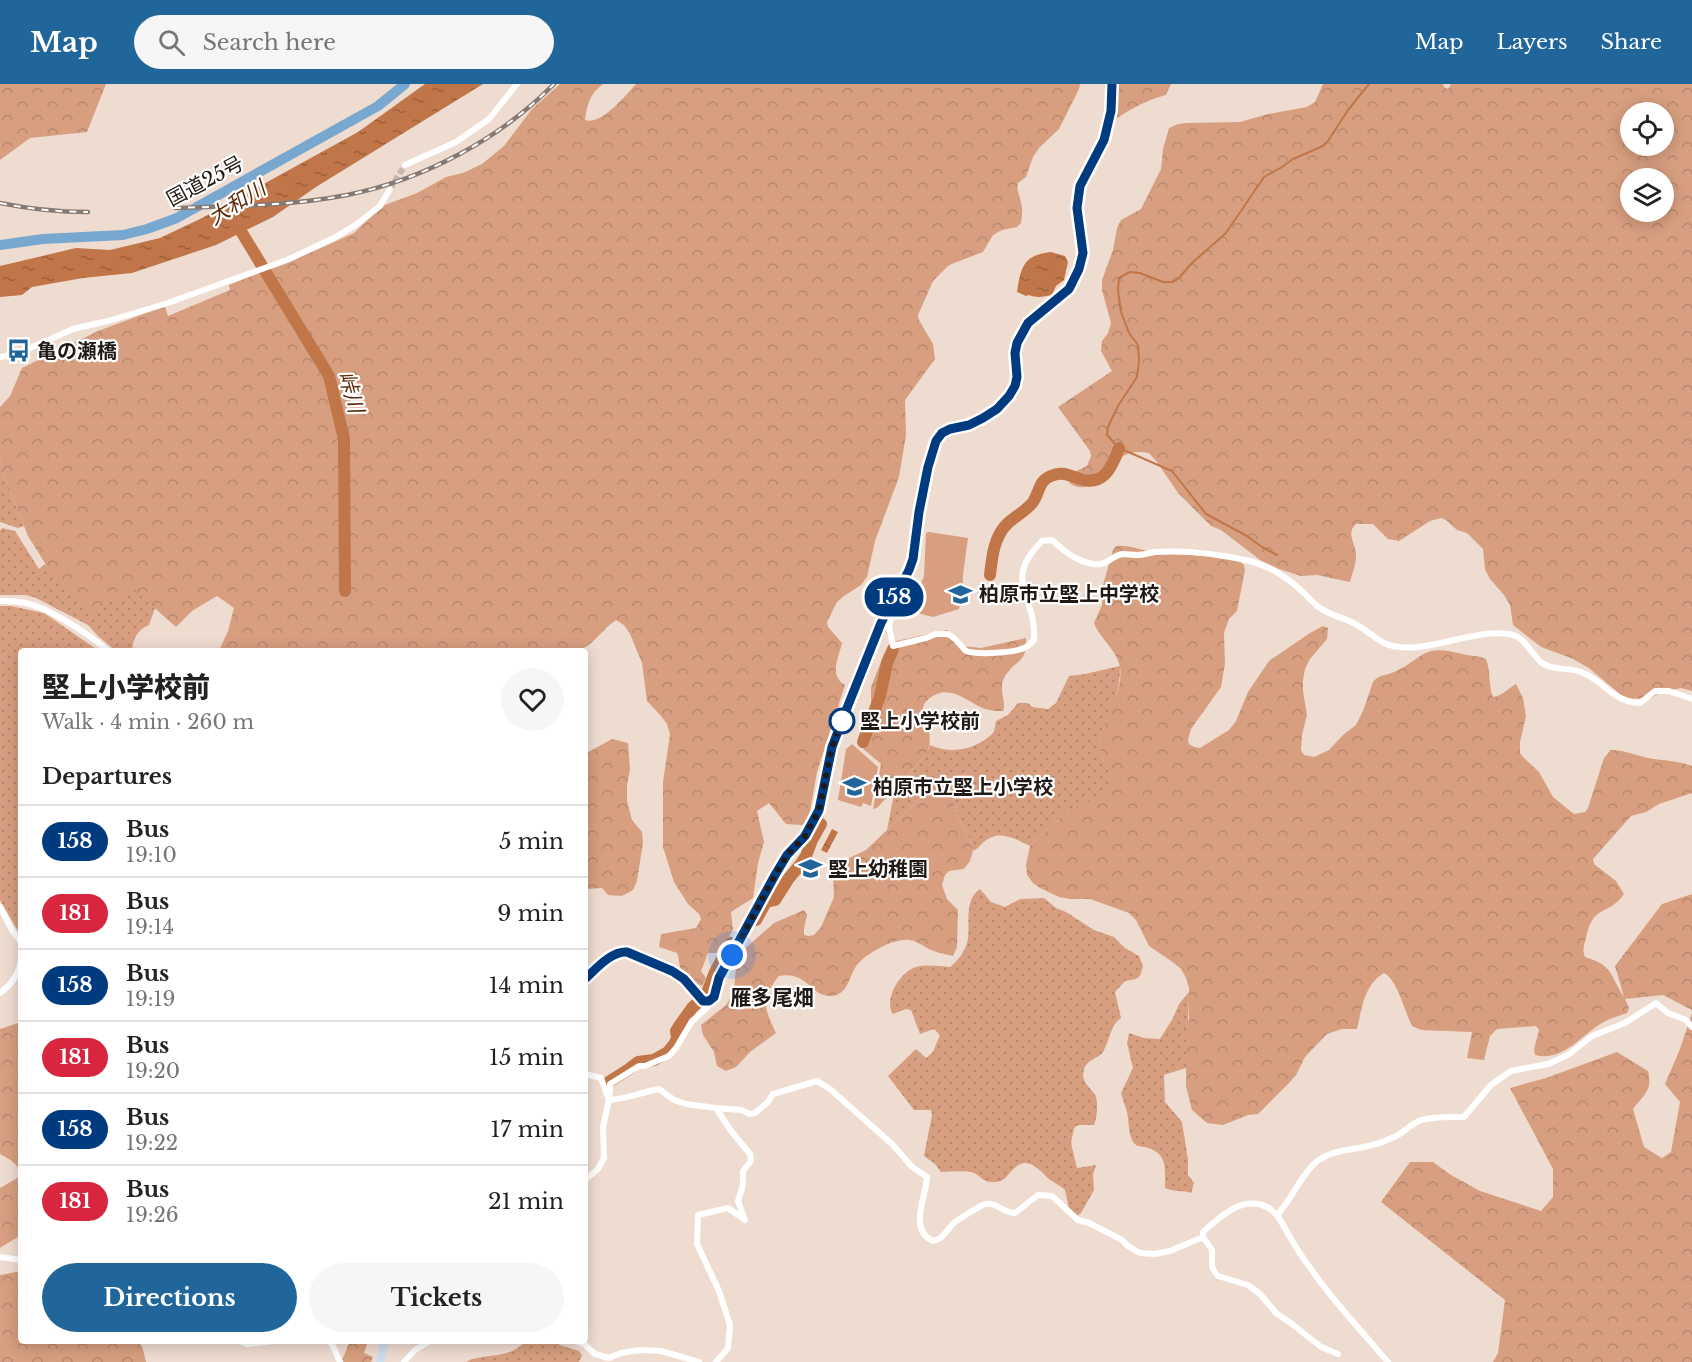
<!DOCTYPE html>
<html lang="en">
<head>
<meta charset="utf-8">
<style>
	body { margin:0; font-family:"Libre Baskerville","Noto Sans JP",serif; background:#f6f6f6; color:#222; height:100vh; display:flex; flex-direction:column; font-size:22px; white-space:nowrap }
	* { box-sizing:border-box; margin:0 }
	p { font-size:20px; color:#767676 }
	.icon { flex:none; width:33px; height:33px; fill:none; stroke:currentColor; stroke-width:2; stroke-linecap:round; stroke-linejoin:round }
	.map { position:relative; flex:1; overflow:hidden }
	.panel { position:absolute; left:18px; top:564px; width:570px; height:696px; display:flex; flex-direction:column; background:#fff; border-radius:6px; box-shadow:0 3px 15px #0003 }
	.panel>* { flex:none }
	.badge { padding:0 12px; border-radius:20px; font-size:21px; line-height:39px }
	.buttons { position:absolute; left:1620px; top:18px; display:grid; gap:12px }
	.buttons a { display:grid; place-items:center; width:54px; height:54px; border-radius:50%; background:#fff; box-shadow:0 3px 15px #0003; font-size:30px }
	.you { position:absolute; width:30px; height:30px; margin:-15px; border:4px solid #fff; border-radius:50%; background:#1a73e8; box-shadow:0 0 0 9px #1a73e833 }
	.map>.badge { position:absolute; translate:-50% -50%; box-shadow:0 0 0 3px #fff }
	h2 { padding:0 24px; font-size:22px; line-height:54px }
	.round { display:grid; place-items:center; flex:none; width:63px; height:63px; border-radius:32px; background:#f6f6f6 }
	.head { display:flex; align-items:center; justify-content:space-between; height:102px; padding:0 24px }
	h1 { font-size:28px; font-weight:800; line-height:45px }
	.cta { display:flex; gap:12px; margin-top:auto; padding:12px 24px }
	.cta a { flex:1; height:69px; border-radius:36px; background:#20669b; color:#fff; font-size:24px; font-weight:800; line-height:69px; text-align:center }
	.cta a+a { background:#f6f6f6; color:#222 }
	ul { padding:0; list-style:none }
	li { display:flex; align-items:center; gap:18px; height:72px; padding:0 24px; border-top:2px solid #e0e0e0 }
	li div { flex:1 }
	li b { display:block; font-size:22px }
	li em { font-style:normal }
	li .badge { min-width:66px; font-weight:700; text-align:center }
	header { display:flex; align-items:center; gap:36px; box-sizing:border-box; height:84px; padding:0 30px; background:#20669b; color:#fff }
	header strong { font-size:28px }
	nav { display:flex; gap:33px; margin-inline-start:auto; font-size:21px }
	.search { width:420px; height:54px; background:#f6f6f6; display:flex; align-items:center; gap:15px; box-sizing:border-box; padding:0 21px; border-radius:33px; color:#767676; font-size:22px }
	.map>svg:first-child { display:block }
</style>
</head>
<body>
<header>
<strong>Map</strong>
<div class="search"><svg class="icon" aria-label="search" viewBox="0 0 24 24"><circle cx="10" cy="10" r="6"/><path d="M15 15l6 6"/></svg>Search here</div>
<nav><a>Map</a><a>Layers</a><a>Share</a></nav>
</header>
<div class="map">
<svg width="1692" height="1278" viewBox="0 0 1692 1278">
	<defs>
		<pattern id="grass-dots" width="8" height="8" patternUnits="userSpaceOnUse" patternTransform="scale(1.5)"><rect width="8" height="8" fill="#d79f7f"/><path d="M2 2h.1M6 6h.1" fill="none" stroke="#b8886d" stroke-width="1.8" stroke-linecap="round"/></pattern>
		<pattern id="forest-crowns" width="20" height="18" patternUnits="userSpaceOnUse" patternTransform="scale(1.5)"><rect width="20" height="18" fill="#d79f7f"/><path d="M2 6a3 3 0 1 1 6 0M12 15a3 3 0 1 1 6 0" fill="none" stroke="#b8886d"/></pattern>
		<pattern id="water-ripples" width="26" height="14" patternUnits="userSpaceOnUse" patternTransform="scale(1.5)"><rect width="26" height="14" fill="#c07648"/><path d="M2 4q2-2 4 0t4 0M15 11q2-2 4 0t4 0" fill="none" stroke="#9c603b"/></pattern>
	</defs>
	<rect width="100%" height="100%" fill="#efdcd1"/>
	<!-- grass -->
	<g fill="url(#grass-dots)">
		<polygon points="0,375 4,391 24,442 18,444 0,438"/>
		<path d="M2,444L15,447L39,485L45,480L93,530L106,520L133,504L155,524L149,541C137,546 133,555 132,567H116L98,552L88,541L36,514L26,511H0V447Z"/>
		<polygon points="0,522 11,522 44,529 99,567 21,567 21,709 19,733 21,734 21,852 0,816"/>
		<path d="M1120,582C1120,593 1119,604 1115,615C1110,629 1101,644 1100,660C1099,681 1117,685 1108,709L1067,727L1030,762C1018,756 1001,746 988,755C982,758 980,764 973,767L970,756L958,732L950,704L946,701L931,704L887,746L895,705L926,671L930,661C948,669 967,667 983,657C986,654 992,652 994,647C995,644 995,641 996,637L1008,631L1018,619H1028L1032,623L1048,625L1056,619L1069,592L1085,590Z"/>
		<path d="M980,805L991,818L1005,823L1020,815L1044,814L1056,824L1066,828L1094,846L1114,853L1125,864L1139,872L1143,882L1140,892L1136,895L1125,897L1115,908L1121,934C1110,942 1110,955 1104,966C1101,974 1087,975 1084,985C1080,1000 1092,1003 1096,1013C1098,1020 1097,1034 1094,1041H1078L1074,1044L1071,1059L1077,1084L1096,1081L1093,1091L1094,1106L1081,1129L1077,1132L1069,1125L1065,1106C1060,1101 1054,1099 1049,1095C1040,1087 1030,1073 1017,1082C1006,1090 1007,1099 991,1098C983,1098 981,1092 974,1089C965,1086 951,1088 941,1088L935,1080L924,1072L932,1031L931,1026H914L888,992L916,965L926,974L933,968L940,951L934,945L920,950L911,926L906,925L893,930C883,915 901,887 916,883C927,880 939,882 950,883C959,876 966,866 968,855C970,839 964,815 980,805Z"/>
		<path d="M1189,908C1189,934 1186,959 1186,984L1164,991L1165,1018L1182,1038L1188,1076V1091L1194,1099L1191,1109C1183,1106 1173,1108 1165,1104C1165,1084 1168,1068 1144,1063C1138,1062 1135,1062 1132,1056C1128,1047 1129,1037 1127,1028C1125,1022 1123,1015 1121,1009L1133,984L1127,959L1129,949L1144,954L1160,955L1173,934L1179,920Z"/>
		<path d="M526,1257H555L560,1261L579,1267L582,1271L579,1278H466C481,1270 499,1274 514,1266C518,1264 523,1260 526,1257Z"/>
	</g>
	<!-- forest -->
	<g fill="url(#forest-crowns)" fill-rule="evenodd">
		<polygon points="0,0 106,0 87,48 30,54 0,76"/>
		<path d="M560,0H603C590,10 587,20 585,36C601,42 626,11 636,0H1080L1079,5L1059,45L1039,64L1033,73L1026,93L1018,99C1016,107 1020,111 1021,119C1023,126 1022,132 1021,139L1017,143L1002,146L993,151L983,168L949,181L933,197L918,231L919,236L933,260L935,275L905,316L906,351L899,393L875,457L867,493L861,501L844,512L837,518L827,538L828,543L842,559C840,569 832,585 838,594C839,597 842,599 845,601L817,688L808,738L802,741L786,740L769,719L757,727L764,758L758,779L753,814L731,828L733,845L721,869H708L701,887L706,894L702,902C693,898 681,896 680,884C679,878 679,874 677,869L659,863L661,850L696,844L701,835L699,830L688,820L674,798L663,763V698L670,650L667,640L661,632L647,617L642,579L630,550L624,541L616,536C602,545 594,561 578,567H219L228,547L234,524L217,512L192,527L176,543L133,505L106,520L93,531L48,484L28,452L4,391L0,375V323L10,312L22,284L98,247L165,222L168,232L230,206L229,201L314,167L354,149L382,122L417,109L446,93L463,89L482,80L504,62L532,25Z"/>
		<path d="M1115,0H1171L1166,11C1147,16 1132,24 1116,35L1112,34Z"/>
		<path d="M1323,0H1443L1444,3L1448,5L1451,0H1692V607L1681,604L1661,608L1651,614L1630,615L1621,611L1589,584L1571,574L1541,563L1513,541L1510,521L1504,511L1490,495L1485,485L1483,465L1467,449L1457,446L1446,436L1441,434L1430,437L1399,457L1388,455L1373,440H1356C1345,450 1357,461 1356,473C1356,481 1352,490 1350,498L1317,491L1301,492L1279,485L1260,476L1221,446L1211,442L1178,409L1157,378L1149,369C1141,368 1133,367 1125,371C1119,374 1117,380 1113,385C1104,396 1090,407 1075,402C1069,400 1068,397 1068,391L1087,382L1091,372L1090,367L1058,323L1112,287L1101,267L1102,257L1108,249L1111,239L1102,206V196L1113,166L1117,144L1121,136L1141,125L1161,85L1163,65L1169,44L1178,40L1187,39L1240,38L1268,30L1307,23L1315,18ZM1630,28H1664V62H1630ZM1630,94H1664V128H1630Z"/>
		<path d="M1116,462C1139,460 1154,476 1179,467L1240,477L1244,481L1245,486L1237,527L1229,535L1224,549L1225,580L1221,603L1191,645L1188,656L1189,660L1194,663L1200,664L1229,646L1236,637L1248,608L1269,577L1310,549L1323,542L1328,544L1327,555L1310,575L1305,585L1303,596V607L1307,631L1302,651L1301,666L1304,671L1314,673L1329,666L1343,651L1356,641L1363,627L1373,598C1379,590 1385,592 1394,588C1404,584 1412,577 1422,571C1436,562 1453,568 1467,571C1474,572 1480,572 1486,575C1491,588 1488,601 1493,613C1500,613 1509,604 1516,600L1523,614L1526,632L1520,658V669L1523,673L1539,688L1553,713L1574,730L1585,728L1588,724L1604,674L1611,666C1624,666 1632,670 1644,673C1660,677 1676,676 1692,682V709L1659,720L1646,728L1631,732L1593,775L1594,780L1616,797L1624,810C1608,833 1593,819 1586,854C1584,861 1582,866 1585,873C1614,882 1609,890 1624,913L1615,882L1662,820L1692,810V926L1663,911L1625,915L1629,924L1627,929C1618,932 1608,935 1600,940C1580,953 1562,978 1535,971L1534,965L1539,946L1536,942L1497,945L1490,952L1484,976L1467,974L1472,948L1421,946L1412,942C1405,928 1397,895 1384,889C1364,901 1362,924 1357,945H1342L1327,950L1305,973L1296,991L1289,999L1258,1030L1248,1031L1223,1041L1207,1039L1192,1026L1186,1002V953L1189,934V904L1186,894L1181,885L1174,879L1149,862L1136,836L1129,829L1090,815H1070L1059,813L1040,804L1033,799L1027,791L1026,781L1030,762L1067,727L1107,709C1117,686 1099,681 1100,660C1101,634 1124,611 1120,583C1117,566 1100,555 1094,539L1102,521L1103,501L1113,466Z"/>
		<path d="M947,546L964,562L981,564L1026,554C1028,581 1014,575 1004,594C998,606 1007,618 1003,627C999,627 994,627 989,626C972,622 955,602 937,610C931,612 922,619 923,626C923,629 925,632 926,635C930,647 932,659 926,671L877,724L873,725L881,680L860,662L871,623V603L884,570L896,557Z"/>
		<polygon points="612,655 628,659 630,685 627,701 627,717 632,736 642,748 643,759 637,797 633,806 622,812 608,811 602,804 585,805 585,670"/>
		<path d="M946,701L950,704L958,732L970,756L973,767L970,777L964,785L949,787L945,791L942,801L947,815L958,826L957,863L953,872C946,870 938,869 931,866C924,863 917,857 910,856C895,853 865,870 857,881C849,891 849,910 832,912C809,913 809,887 779,892C760,915 764,924 776,949L750,968L736,983L726,987L717,982L714,968L703,951L701,941L726,921L734,908L736,882L740,869L774,839L804,826L807,831L804,845V851L809,852L814,851L821,843L834,813L833,793L840,783L849,774L866,766L931,704L935,702Z"/>
		<path d="M1692,929V1278H1493L1498,1269L1505,1216L1381,1118L1410,1078H1433L1451,1091L1480,1107L1541,1127L1553,1113V1085L1510,1004L1546,994L1617,968L1648,987C1653,1007 1644,1010 1633,1025L1644,1063L1662,1074L1671,1068L1680,1018L1665,1000L1680,965Z"/>
		<path d="M21,938V1151L0,1164V1104L19,1093C23,1082 9,1075 0,1070V945Z"/>
		<polygon points="21,1187 21,1257 136,1257 142,1262 146,1278 0,1278 0,1191"/>
		<polygon points="350,1257 368,1257 364,1269 373,1273 371,1278 344,1278 342,1276"/>
	</g>
	<!-- garden -->
	<g fill="#d79f7f">
		<polygon points="929,448 968,454 963,491 962,512 959,525 933,533 917,529 916,511 924,492 926,449"/>
		<polygon points="852,660 878,683 871,722 863,719 861,723 838,716 846,665"/>
	</g>
	<!-- water -->
	<g fill="url(#water-ripples)">
		<polygon points="425,0 483,0 316,103 273,133 216,161 132,189 83,194 32,203 22,211 0,213 0,182 76,164 110,166 160,154 202,134 358,48"/>
		<path d="M1051,168L1065,172L1068,178L1064,196L1056,202L1052,211C1043,213 1037,214 1028,211L1026,212L1017,208C1021,183 1023,171 1051,168Z"/>
		<polygon points="832,745 838,748 827,769 821,766"/>
	</g>
	<g fill="none" stroke-linecap="round" stroke-linejoin="round">
		<!-- stream -->
		<polyline stroke="#c07648" stroke-width="2" points="1277,471 1262,463 1247,452 1206,430 1172,387 1119,364 1107,351 1108,343 1118,322 1137,293 1139,277 1138,261 1129,249 1121,228 1118,207 1119,194 1130,188 1140,189 1163,198 1172,198 1178,195 1192,179 1226,149 1264,93 1282,83 1293,75 1323,62 1328,57 1348,26 1369,0"/>
		<!-- river -->
		<g stroke="#c07648" stroke-width="12">
			<polyline points="239,144 329,292 344,355 345,507"/>
			<path d="M990,491C992,473 994,452 1008,439C1016,432 1027,426 1033,418C1040,408 1038,397 1051,392C1061,387 1068,391 1077,394C1103,404 1112,384 1119,364"/>
			<polyline points="863,658 880,612 887,579 893,565"/>
			<polyline points="756,836 766,818 775,816 789,794 800,781 806,772 812,756 821,740"/>
			<polyline points="607,999 629,985 638,978 654,976 668,968 675,959 677,954 676,947 679,942 692,924 707,909 715,888 731,859"/>
		</g>
		<!-- minor-tunnel -->
		<polyline stroke="#c6b5ab" stroke-width="6" stroke-dasharray="6 3" stroke-linecap="butt" points="390,105 405,81"/>
		<!-- minor -->
		<g stroke="#fff" stroke-width="6">
			<polyline points="405,81 456,58 489,35 517,0"/>
			<polyline points="0,273 19,269 73,245 108,237 165,220 287,176 334,154 357,140 380,122 390,105"/>
			<path d="M0,517C6,517 13,517 19,518C45,520 88,550 109,567"/>
			<path d="M890,521L892,530L889,542L893,562L926,554L936,550H948L954,554L966,567C978,571 1016,569 1026,563C1030,561 1031,559 1034,556C1037,512 1001,498 1042,457L1052,456C1064,467 1077,478 1094,480C1108,482 1112,471 1123,470C1128,470 1132,471 1137,471C1143,471 1149,469 1155,468C1186,466 1219,470 1250,477C1269,482 1289,495 1304,509C1309,514 1314,520 1320,524C1331,532 1346,534 1357,541C1367,546 1374,554 1384,559C1419,575 1469,544 1509,550C1525,552 1530,569 1542,579C1553,587 1568,583 1581,588C1605,597 1610,617 1640,619L1655,607H1669L1692,615"/>
			<polyline points="0,823 12,846 21,858"/>
			<path d="M0,909C11,901 19,891 21,877"/>
			<polyline points="585,990 601,994 609,1016 603,1043 604,1074 598,1085 585,1096"/>
			<polyline points="608,1014 610,1009 610,1000 639,982 645,982 669,972 676,964 692,937 708,923 709,917"/>
			<path d="M609,1016C627,1015 642,1008 659,1005L674,1016L686,1020L716,1024L741,1026L750,1030L755,1029L767,1019L773,1010L817,997L830,1005L892,1060L912,1083L927,1093C926,1113 908,1145 933,1157C944,1155 946,1146 954,1139C959,1135 978,1123 983,1121C995,1116 1003,1129 1015,1129L1038,1111L1052,1112L1078,1136L1089,1139L1122,1156L1128,1162L1140,1169L1155,1170L1170,1167L1203,1153V1148C1220,1133 1242,1111 1267,1123C1278,1128 1285,1145 1291,1155C1318,1200 1354,1239 1388,1278"/>
			<path d="M1277,1131C1292,1115 1299,1094 1315,1079C1327,1068 1343,1067 1359,1064C1370,1062 1384,1058 1394,1053C1404,1049 1411,1039 1422,1036C1435,1032 1450,1033 1464,1033L1491,1001L1511,987L1548,980L1568,971L1592,952L1625,939L1656,919L1668,929L1686,936L1692,943"/>
			<polyline points="1203,1153 1212,1166 1212,1182 1214,1187 1218,1192 1248,1201 1260,1210 1276,1229 1292,1240 1321,1263 1338,1270"/>
			<polyline points="0,1173 21,1176"/>
			<polyline points="240,1257 247,1260 275,1257"/>
			<polyline points="327,1257 332,1260 340,1278"/>
			<polyline points="575,1257 584,1260 595,1270 609,1274 621,1269 640,1266 661,1267 699,1278"/>
			<polyline points="404,1278 415,1266 427,1259 428,1257"/>
			<polyline points="716,1278 728,1264 730,1241 719,1207 697,1160 698,1131 728,1124 745,1136 738,1117 743,1101 743,1087 751,1077 750,1070 731,1047 716,1024"/>
		</g>
		<!-- secondary -->
		<g stroke="#ccdeed" stroke-width="8">
			<path d="M585,895C596,885 611,867 627,868L672,887L684,895L703,917H709L714,913L719,894L775,791L787,771L805,752L818,726L832,663L881,539L909,486L913,475L919,428L928,383L936,357L942,349L950,345L970,341L983,334L997,325L1009,312L1015,302L1017,293L1015,269L1017,259L1028,239L1069,205L1079,185L1083,169L1077,124L1080,102L1104,56L1111,27L1112,0"/>
			<polyline points="380,1278 385,1257"/>
		</g>
		<!-- trunk -->
		<polyline stroke="#78a7cf" stroke-width="10" points="0,161 43,155 123,151 147,145 177,134 378,22 405,0"/>
		<defs>
			<g id="rail">
				<path d="M0,119C29,125 58,128 88,128"/>
				<path d="M174,124C232,122 291,122 347,111C423,96 500,55 554,0"/>
			</g>
		</defs>
		<!-- rail casing -->
		<use href="#rail" stroke="#867972" stroke-width="4.5"/>
		<!-- rail -->
		<use href="#rail" stroke="#fff" stroke-width="2" stroke-dasharray="7" stroke-linecap="butt"/>
	</g>
	<g fill="none" stroke-linecap="round" stroke-linejoin="round">
		<defs>
			<path id="line" d="M585,895C596,885 611,867 627,868L672,887L684,895L703,917H709L714,913L719,894L775,791L787,771L805,752L819,726L832,663L847,624L881,539L909,486L913,475L919,428L928,383L936,357L942,349L950,345L969,341L983,334L997,325L1009,312L1015,302L1017,293L1015,269L1017,259L1028,239L1069,205L1079,185L1083,169L1077,124L1080,102L1104,56L1111,27L1112,0"/>
		</defs>
		<!-- line casing -->
		<use href="#line" stroke="#fff" stroke-width="14"/>
		<!-- line -->
		<use href="#line" stroke="#003b80" stroke-width="9"/>
		<!-- walk -->
		<polyline stroke="#201915" stroke-width="6" stroke-dasharray="0 10.8" points="732,871 775,791 787,771 805,752 819,726 832,663 842,637"/>
	</g>
	<!-- icons -->
	<defs>
		<symbol id="bus-bare" viewBox="-9 -9 18 18"><path d="M-5-6H5V4H4V6H2V4H-2V6H-4V4H-5ZM-3.5-4V0h7V-4ZM-3.5 1.2v1.5H-2V1.2ZM2 1.2v1.5H3.5V1.2Z" fill="#20669b" stroke="#fff" stroke-width="2.5" paint-order="stroke"/></symbol>
		<symbol id="school-bare" viewBox="-9 -9 18 18"><path d="M0-5L7-2L0 1L-7-2ZM-4 1L0 2.5L4 1V4Q0 6-4 4Z" fill="#20669b" stroke="#fff" stroke-width="2.5" paint-order="stroke"/></symbol>
	</defs>
	<g fill-rule="evenodd">
		<use href="#bus-bare" x="2" y="250" width="33" height="33"/>
		<use href="#school-bare" x="944" y="494" width="33" height="33"/>
		<use href="#school-bare" x="838" y="686" width="33" height="33"/>
		<use href="#school-bare" x="794" y="768" width="33" height="33"/>
	</g>
	<!-- markers -->
	<circle fill="#fff" stroke="#003b80" stroke-width="3" cx="842" cy="637" r="12"/>
	<g text-anchor="middle" stroke-width="4.5" stroke-linejoin="round" paint-order="stroke">
		<!-- street labels -->
		<g font-size="20" fill="#201915" stroke="#fff">
			<text transform="translate(205 97) rotate(-28)" y="7">国道25号</text>
		</g>
		<!-- poi labels -->
		<g font-size="20" font-weight="bold" fill="#201915" stroke="#fff" text-anchor="start">
			<text x="37" y="274">亀の瀬橋</text>
			<text x="979" y="517">柏原市立堅上中学校</text>
			<text x="873" y="710">柏原市立堅上小学校</text>
			<text x="828" y="792">堅上幼稚園</text>
		</g>
		<!-- stop labels -->
		<g font-size="20" font-weight="bold" fill="#201915" stroke="#fff" text-anchor="start">
			<text x="860" y="644">堅上小学校前</text>
		</g>
		<!-- water labels -->
		<g font-size="21" font-style="italic" fill="#5c2a06" stroke="#fff">
			<text transform="translate(237 119) rotate(-32)" y="7">大和川</text>
			<text transform="translate(351 308) rotate(74)" y="7">峠川</text>
		</g>
		<!-- neighbourhood labels -->
		<g font-size="21" font-weight="bold" fill="#201915" stroke="#fff">
			<text x="772" y="921">雁多尾畑</text>
		</g>
	</g>
</svg>
<div class="buttons">
<a><svg class="icon" aria-label="locate" viewBox="0 0 24 24"><circle cx="12" cy="12" r="6"/><path d="M12 2v4M12 18v4M2 12h4M18 12h4"/></svg></a>
<a><svg class="icon" aria-label="layers" viewBox="0 0 24 24"><path d="M12 4l9 5-9 5-9-5zM3 14l9 5 9-5"/></svg></a>
</div>
<div class="you" style="left:732px;top:871px"></div>
<b class="badge" style="left:894px;top:513px;background:#003b80;color:#fff">158</b>
<section class="panel">
<div class="head"><div><h1>堅上小学校前</h1><p>Walk · 4 min · 260 m</p></div><a class="round"><svg class="icon" aria-label="heart" viewBox="0 0 24 24"><path d="M12 20l-8-8c-3-5 5-10 8-4 3-6 11-1 8 4z"/></svg></a></div>
<h2>Departures</h2>
<ul>
<li><span class="badge" style="background:#003b80;color:#fff">158</span><div><b>Bus</b><p>19:10</p></div><em>5 min</em></li>
<li><span class="badge" style="background:#d7263d;color:#fff">181</span><div><b>Bus</b><p>19:14</p></div><em>9 min</em></li>
<li><span class="badge" style="background:#003b80;color:#fff">158</span><div><b>Bus</b><p>19:19</p></div><em>14 min</em></li>
<li><span class="badge" style="background:#d7263d;color:#fff">181</span><div><b>Bus</b><p>19:20</p></div><em>15 min</em></li>
<li><span class="badge" style="background:#003b80;color:#fff">158</span><div><b>Bus</b><p>19:22</p></div><em>17 min</em></li>
<li><span class="badge" style="background:#d7263d;color:#fff">181</span><div><b>Bus</b><p>19:26</p></div><em>21 min</em></li>
</ul>
<div class="cta"><a>Directions</a><a>Tickets</a></div>
</section>
</div>
</body>
</html>
